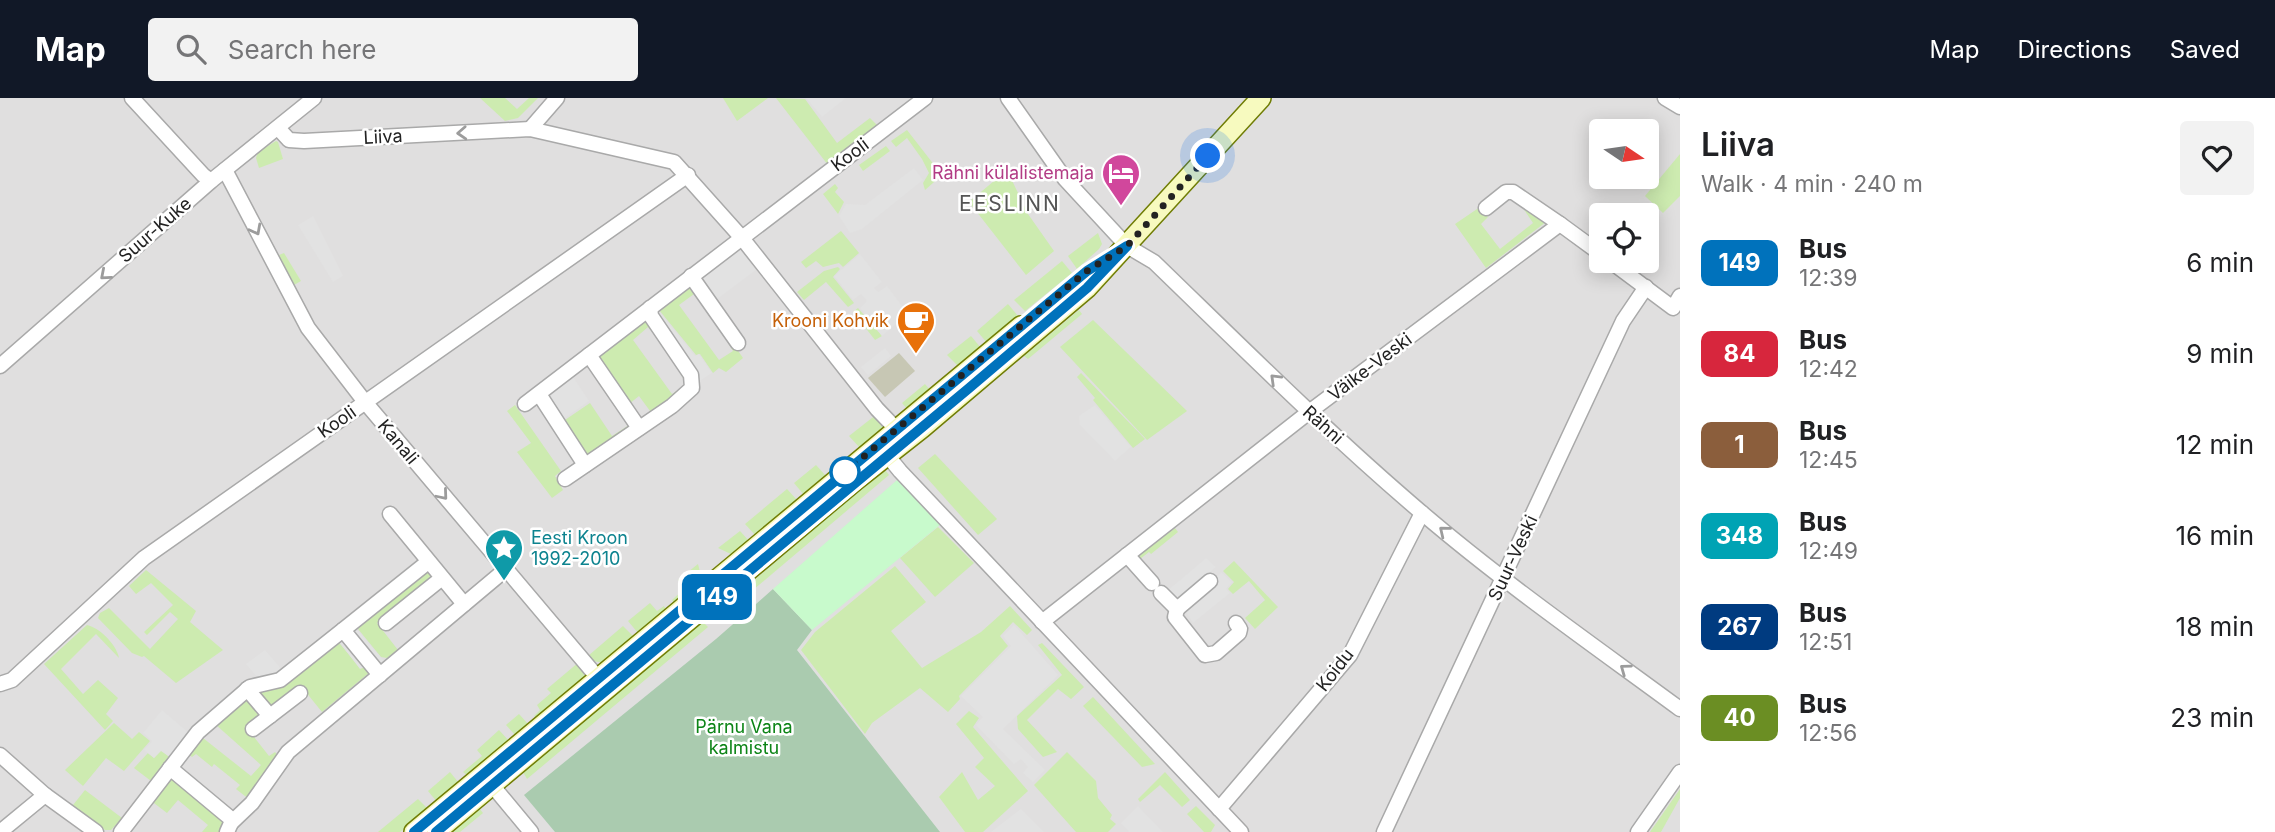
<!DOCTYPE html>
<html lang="en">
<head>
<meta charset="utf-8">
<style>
	body { margin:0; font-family:Inter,sans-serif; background:#f2f2f2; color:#202124; height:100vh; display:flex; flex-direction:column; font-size:26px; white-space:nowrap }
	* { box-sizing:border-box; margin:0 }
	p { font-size:23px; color:#757577 }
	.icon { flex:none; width:38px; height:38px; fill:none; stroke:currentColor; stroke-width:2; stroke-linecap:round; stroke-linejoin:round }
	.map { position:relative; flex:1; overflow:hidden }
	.side { display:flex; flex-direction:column; background:#fff; width:595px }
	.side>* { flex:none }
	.badge { padding:0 14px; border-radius:10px; font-size:24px; line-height:46px }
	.needle { width:46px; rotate:103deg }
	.controls { position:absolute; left:1589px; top:21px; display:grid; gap:14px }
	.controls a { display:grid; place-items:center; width:70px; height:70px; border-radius:7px; background:#fff; box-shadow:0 4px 18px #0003; font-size:35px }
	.you { position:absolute; width:35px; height:35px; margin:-18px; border:5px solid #fff; border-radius:50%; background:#1a73e8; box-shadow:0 0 0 10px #1a73e833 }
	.map>.badge { position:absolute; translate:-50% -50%; box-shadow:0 0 0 4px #fff }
	.round { display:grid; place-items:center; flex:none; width:74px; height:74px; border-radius:7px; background:#f2f2f2 }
	.summary { display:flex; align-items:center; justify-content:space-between; height:119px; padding:0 21px }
	h1 { font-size:33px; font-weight:600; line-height:52px }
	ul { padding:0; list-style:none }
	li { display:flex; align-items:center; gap:21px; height:91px; padding:0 21px }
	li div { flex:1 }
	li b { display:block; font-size:26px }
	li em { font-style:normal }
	li .badge { min-width:77px; font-weight:700; text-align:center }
	header { display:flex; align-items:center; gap:42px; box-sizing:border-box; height:98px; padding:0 35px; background:#111827; color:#fff }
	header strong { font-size:33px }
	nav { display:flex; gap:38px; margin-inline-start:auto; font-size:24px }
	.search { width:490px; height:63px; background:#f2f2f2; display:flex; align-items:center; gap:18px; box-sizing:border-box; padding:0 24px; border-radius:7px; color:#757577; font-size:26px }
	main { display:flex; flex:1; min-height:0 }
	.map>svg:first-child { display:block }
</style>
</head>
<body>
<header>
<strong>Map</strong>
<div class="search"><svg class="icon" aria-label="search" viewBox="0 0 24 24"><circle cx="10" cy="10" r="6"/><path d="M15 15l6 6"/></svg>Search here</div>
<nav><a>Map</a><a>Directions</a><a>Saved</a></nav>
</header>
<main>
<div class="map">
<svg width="1680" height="734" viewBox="0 0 1680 734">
	<rect width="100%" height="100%" fill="#f2efe9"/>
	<!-- residential -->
	<path fill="#e0dfdf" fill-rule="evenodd" d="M0,0H1680V734H0ZM1601,33H1647V79H1601ZM1601,117H1647V163H1601Z"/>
	<!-- construction -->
	<polygon fill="#c7c7b4" points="899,255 915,273 885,299 868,280"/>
	<!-- grass -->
	<g fill="#cdebb0">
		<polygon points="480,0 505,0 517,11 529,0 538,0 518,20 505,23"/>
		<polygon points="723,0 768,0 737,23"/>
		<polygon points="776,0 805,1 837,45 870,20 877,27 828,67"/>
		<polygon points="907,32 942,77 925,92 923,85 929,75 922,61 907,40 896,49 891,43"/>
		<polygon points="276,43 278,44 283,61 259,70 256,60 258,54"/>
		<polygon points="886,48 890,53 863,73 859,67"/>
		<polygon points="1680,56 1680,98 1663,115 1645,98"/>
		<polygon points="1007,72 1028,116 1054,153 1026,177 969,104"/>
		<polygon points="835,86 838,90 835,94 844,104 838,116 823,96"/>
		<polygon points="1517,101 1546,124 1486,170 1455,126 1480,109 1488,119 1481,126 1500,151 1533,125"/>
		<polygon points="841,133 859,155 843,169 839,165 823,169 816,163 806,170 801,164"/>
		<polygon points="1098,135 1102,146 1099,151 1077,171 1068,158"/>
		<polygon points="284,155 301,183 294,187 279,157"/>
		<polygon points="1062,163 1072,175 1025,213 1014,202"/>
		<polygon points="838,169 840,171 833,179 854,205 848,209 826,184 804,202 797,194 824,173"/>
		<polygon points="690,190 694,196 679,207 719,262 733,253 727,243 730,241 743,260 726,274 719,270 713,275 700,256 696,257 659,212"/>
		<polygon points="1008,206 1018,218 987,245 977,233"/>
		<polygon points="858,210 882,238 875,242 853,214"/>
		<polygon points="1079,212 1082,216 1028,261 1024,258"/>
		<polygon points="644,222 649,223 660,240 658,241 648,229 633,242 672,296 687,286 680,275 683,273 689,282 687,291 653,317 639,298 629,306 598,262 597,257"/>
		<polygon points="1093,222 1187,313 1147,342 1060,249"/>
		<polygon points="971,238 981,250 959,269 947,257"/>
		<polygon points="1081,275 1145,341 1133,350 1093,302 1095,300 1077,279"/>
		<polygon points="925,286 930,292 908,312 902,305"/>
		<polygon points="590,305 612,338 629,327 633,332 590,359 585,357 562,324"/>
		<polygon points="515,307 561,373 555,378 563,392 552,400 517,354 531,345 507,313"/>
		<polygon points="877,316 883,325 883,330 860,350 849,338"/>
		<polygon points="935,356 997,421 978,437 918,370"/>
		<polygon points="816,367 826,378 804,397 794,385"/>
		<polygon points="886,373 889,377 753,492 750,490 751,485 877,377"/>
		<polygon points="787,391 797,402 756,438 745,426"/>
		<polygon points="938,429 974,465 935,499 900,460"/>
		<polygon points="1175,430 1178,434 1151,456 1149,454 1140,461 1138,458"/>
		<polygon points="740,433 749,443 733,457 718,450"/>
		<polygon points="1234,463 1278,509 1255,531 1245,520 1265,502 1249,483 1233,496 1228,491 1234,484 1223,473"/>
		<polygon points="698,466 702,482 675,506 672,502 685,490 678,482"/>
		<polygon points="895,468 926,504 891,533 922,570 981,534 1010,508 1032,532 1027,537 1013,524 1000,538 1008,548 959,598 960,601 948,614 920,590 872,625 865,636 801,552 815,534"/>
		<polygon points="146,472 196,513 190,524 223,552 176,585 144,558 142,559 132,555 98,520 100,515 109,510 150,551 178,521 170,514 147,537 144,534 173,507 151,485 136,496 129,488"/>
		<polygon points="430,473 433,478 377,525 398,552 387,560 381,559 358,531 363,523 423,475"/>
		<polygon points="739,493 746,496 712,526 708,520"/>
		<polygon points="650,505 657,513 664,508 666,512 638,535 628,523"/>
		<polygon points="703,524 708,529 527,681 523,674"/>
		<path d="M87,527C100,530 117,547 119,560L96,536L61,571L83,596L98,582L118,600L106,616L113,623L105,632L44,566Z"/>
		<polygon points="623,528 634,539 604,565 593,563 588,558"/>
		<polygon points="336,541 360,570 365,569 370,574 322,614 301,588 269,610 254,591"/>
		<polygon points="1042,545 1084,589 1071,601 1058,591 1027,622 1057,654 1043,659 1018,631 1017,618 1062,577 1038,547"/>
		<polygon points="579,564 586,573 584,580 538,620 534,618 540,612 537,607 551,595 547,591"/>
		<polygon points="246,598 261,618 247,630 269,658 275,654 280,660 250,702 236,691 240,687 214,666 212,669 196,656 192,659 187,655 203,640 251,678 261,667 215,626"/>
		<polygon points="1093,599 1155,666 1142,669 1083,608"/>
		<polygon points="969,613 979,620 973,629 1028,693 983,734 965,734 939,699 962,674 978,702 995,688 975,669 984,660 956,626"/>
		<polygon points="519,616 529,627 516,638 506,627"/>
		<polygon points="114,625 132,641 139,634 150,643 124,673 106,660 83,688 65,672"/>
		<polygon points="499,632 509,643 468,678 463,674 482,658 477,652"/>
		<polygon points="161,652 171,660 151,683 134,670 148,655 154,660"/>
		<polygon points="1067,654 1096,683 1098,700 1112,717 1110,721 1116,726 1108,734 1076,734 1034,687"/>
		<polygon points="450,674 459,685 437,704 428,693"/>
		<polygon points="1165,674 1190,702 1182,709 1160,687 1140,704 1138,701"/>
		<polygon points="174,677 228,720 221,734 202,734 208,727 178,702 167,715 150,702 170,679"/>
		<polygon points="1680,691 1680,700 1661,734 1650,734"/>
		<polygon points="85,692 122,720 111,732 105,732 73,707"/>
		<polygon points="418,701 428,711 400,734 378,734"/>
		<polygon points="1196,708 1215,727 1211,734 1204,734 1187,716"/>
		<polygon points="479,710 483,715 460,734 450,734"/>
	</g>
	<!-- cemetery -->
	<polygon fill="#aacbaf" points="773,491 812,532 797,552 940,734 555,734 524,697 716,541"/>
	<!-- park -->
	<polygon fill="#c8facc" points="897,382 941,426 812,532 773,491"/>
	<!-- parking -->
	<g fill="#e2e2e2">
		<polygon points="806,0 846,0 822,19"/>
		<polygon points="914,70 923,82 862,131 850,135 839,118 846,106 865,107"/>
		<polygon points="313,118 343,178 333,184 298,127"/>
		<polygon points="738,148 756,172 716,202 699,179"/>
		<polygon points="860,156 882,184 874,190 878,194 887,188 908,216 882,238 860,210 867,203 861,196 853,202 834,178"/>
		<polygon points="658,212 695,258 699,256 712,275 698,284 652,216"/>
		<polygon points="885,250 891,258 868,277 861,269"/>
		<polygon points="571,276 589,303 562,322 545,294"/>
		<polygon points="1095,307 1131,349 1115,363 1080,327 1079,318"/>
		<polygon points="1206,460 1216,469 1206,478 1212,484 1221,474 1232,484 1226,491 1230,495 1193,525 1186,514 1210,486 1180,513 1165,495"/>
		<polygon points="1014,527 1058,577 1003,631 1045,672 1033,684 1023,675 1028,669 1021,661 1014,666 976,627 983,619 961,598 1011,548 1003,538"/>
		<polygon points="355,529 384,563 370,574 365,569 360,571 337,541"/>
		<polygon points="265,552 282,572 272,581 260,582 246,566"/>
		<polygon points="162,612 189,635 171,660 161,653 154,660 144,652 152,643 143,635"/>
		<polygon points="1138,708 1163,734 1129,734 1121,725"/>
		<polygon points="1021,711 1044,734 991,734"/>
	</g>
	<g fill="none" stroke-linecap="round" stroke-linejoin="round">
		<defs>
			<g id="minor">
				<polyline points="132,0 203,77 211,83"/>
				<path d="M1008,0L1065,81L1127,148L1154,164C1242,249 1328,335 1422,415C1504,485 1593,547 1680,611"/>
				<polyline points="1665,0 1680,9"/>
				<polyline points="278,30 289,42 304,43 530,31 674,64 742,140 877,311 903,338"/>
				<polyline points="530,31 557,0"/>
				<polyline points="225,72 308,230 365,304 604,587"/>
				<polyline points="1486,110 1506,94 1513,94 1560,126"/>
				<polyline points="1610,163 1673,210 1680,198"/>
				<polyline points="691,178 738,245"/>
				<polyline points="589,257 639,330"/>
				<polyline points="0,268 211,83 314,0"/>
				<polyline points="539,296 585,367"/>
				<polyline points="525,306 925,0"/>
				<polyline points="886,350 887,357 900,373 1241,734"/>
				<polyline points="565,381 672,308 692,290 691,277 651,218 650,210"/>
				<polyline points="390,416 464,506"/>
				<polyline points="1127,457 1152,485"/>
				<polyline points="1161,495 1177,511 1210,483"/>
				<polyline points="1177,511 1175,519 1205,557 1216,555 1239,535 1240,531 1236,525"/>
				<polyline points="1042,524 1309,314 1560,126 1601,156"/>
				<polyline points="386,525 442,480"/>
				<polyline points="343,532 428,464"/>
				<polyline points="0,586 12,582 144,460 688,77"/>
				<polyline points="247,591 270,618 300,595"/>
				<polyline points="253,631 270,618"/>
				<polyline points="0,657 45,697 96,734"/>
				<polyline points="170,670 230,720 231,725 227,734"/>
				<polyline points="487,681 531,734"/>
				<polyline points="1219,711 1350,557 1422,415"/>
				<polyline points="231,725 252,705 288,654 505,472"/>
				<polyline points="0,734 45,697"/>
				<polyline points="121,734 198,634 250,589 280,582 343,532 380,577"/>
				<polyline points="1384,734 1623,223 1646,189"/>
				<polyline points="1638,734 1680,674"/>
			</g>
			<g id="secondary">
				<polyline points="414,734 1021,228"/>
				<polyline points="436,734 856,382 922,330 1087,190 1261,0"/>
			</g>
		</defs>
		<!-- minor casing -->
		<use href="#minor" stroke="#a9a9a9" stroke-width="17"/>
		<!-- secondary casing -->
		<use href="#secondary" stroke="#707d05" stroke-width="22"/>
		<!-- minor -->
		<use href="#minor" stroke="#fff" stroke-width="14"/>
		<!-- secondary -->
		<use href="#secondary" stroke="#f7fabf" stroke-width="19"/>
	</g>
	<!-- one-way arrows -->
	<defs><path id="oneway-chevron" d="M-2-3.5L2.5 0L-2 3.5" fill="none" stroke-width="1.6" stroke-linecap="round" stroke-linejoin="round" transform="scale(1.75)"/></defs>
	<g stroke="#9c9c9c">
		<use href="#oneway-chevron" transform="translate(462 35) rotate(177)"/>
		<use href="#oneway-chevron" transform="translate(256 132) rotate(62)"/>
		<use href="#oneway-chevron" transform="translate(105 177) rotate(139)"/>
		<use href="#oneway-chevron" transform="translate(1275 281) rotate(-136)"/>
		<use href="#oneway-chevron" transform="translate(443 397) rotate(50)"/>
		<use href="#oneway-chevron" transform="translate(1444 433) rotate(-141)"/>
		<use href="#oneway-chevron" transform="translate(1625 571) rotate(-144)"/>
	</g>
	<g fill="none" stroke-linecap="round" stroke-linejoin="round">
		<defs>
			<polyline id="line" points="414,734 1087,173 1127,148 1087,190 968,291 436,734"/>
		</defs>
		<!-- line casing -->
		<use href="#line" stroke="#fff" stroke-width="16"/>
		<!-- line -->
		<use href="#line" stroke="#0072bc" stroke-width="10"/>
		<!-- walk -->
		<polyline stroke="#222" stroke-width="7" stroke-dasharray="0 12.6" points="845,374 1087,173 1127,148 1208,58"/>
	</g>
	<!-- icons -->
	<defs>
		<symbol id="hotel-pin" viewBox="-11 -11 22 30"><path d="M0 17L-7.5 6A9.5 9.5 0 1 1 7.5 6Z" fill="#d1479c" stroke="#fff"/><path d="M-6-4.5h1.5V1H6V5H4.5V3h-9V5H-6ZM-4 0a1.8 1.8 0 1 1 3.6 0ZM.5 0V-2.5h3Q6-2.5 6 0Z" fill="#fff"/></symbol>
		<symbol id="cafe-pin" viewBox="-11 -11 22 30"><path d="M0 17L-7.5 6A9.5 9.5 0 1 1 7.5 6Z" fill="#e8710a" stroke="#fff"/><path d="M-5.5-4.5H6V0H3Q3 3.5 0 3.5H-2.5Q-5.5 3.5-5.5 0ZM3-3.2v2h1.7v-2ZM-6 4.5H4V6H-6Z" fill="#fff"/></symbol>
		<symbol id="sight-pin" viewBox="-11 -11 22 30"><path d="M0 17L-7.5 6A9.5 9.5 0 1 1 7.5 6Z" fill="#0f9aa8" stroke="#fff"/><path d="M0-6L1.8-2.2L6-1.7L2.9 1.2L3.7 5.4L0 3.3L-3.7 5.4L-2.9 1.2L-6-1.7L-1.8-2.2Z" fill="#fff"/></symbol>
	</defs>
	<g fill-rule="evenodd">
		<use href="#hotel-pin" x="1099" y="53" width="44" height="60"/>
		<use href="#cafe-pin" x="894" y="201" width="44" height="60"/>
		<use href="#sight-pin" x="482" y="428" width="44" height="60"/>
	</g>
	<!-- markers -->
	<circle fill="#fff" stroke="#0072bc" stroke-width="3.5" cx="845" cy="374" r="14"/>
	<g text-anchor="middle" stroke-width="5" stroke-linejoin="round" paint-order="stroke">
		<!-- street labels -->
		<g font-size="18" fill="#222" stroke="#fff">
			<text transform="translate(383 39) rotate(-3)" y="6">Liiva</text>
			<text transform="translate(850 57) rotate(-37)" y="6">Kooli</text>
			<text transform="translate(155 132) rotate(-41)" y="6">Suur-Kuke</text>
			<text transform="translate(1370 269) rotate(-37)" y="6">Väike-Veski</text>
			<text transform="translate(337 324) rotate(-35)" y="6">Kooli</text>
			<text transform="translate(1323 327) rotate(42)" y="6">Rähni</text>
			<text transform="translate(398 344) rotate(50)" y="6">Kanali</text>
			<text transform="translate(1513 460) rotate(-65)" y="6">Suur-Veski</text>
			<text transform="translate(1335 572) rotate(-52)" y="6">Koidu</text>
		</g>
		<!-- hotel labels -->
		<g font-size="18" fill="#b23c85" stroke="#fff" text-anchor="end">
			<text x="1094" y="81">Rähni külalistemaja</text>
		</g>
		<!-- food labels -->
		<g font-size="18" fill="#c56008" stroke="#fff" text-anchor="end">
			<text x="889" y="229">Krooni Kohvik</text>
		</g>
		<!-- culture labels -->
		<g font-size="18" fill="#0d838f" stroke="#fff" text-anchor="start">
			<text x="531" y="446">Eesti Kroon<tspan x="531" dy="21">1992-2010</tspan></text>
		</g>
		<!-- park labels -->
		<g font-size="18" fill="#0c8416" stroke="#fff">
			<text x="744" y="635">Pärnu Vana<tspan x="744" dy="21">kalmistu</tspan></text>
		</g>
		<!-- quarter labels -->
		<g font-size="21" letter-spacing="2" fill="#555" stroke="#fff">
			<text x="1010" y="113">EESLINN</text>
		</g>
	</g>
</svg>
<div class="controls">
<a><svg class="needle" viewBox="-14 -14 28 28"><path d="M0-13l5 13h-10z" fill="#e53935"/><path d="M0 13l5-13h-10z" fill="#757577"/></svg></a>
<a><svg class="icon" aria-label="locate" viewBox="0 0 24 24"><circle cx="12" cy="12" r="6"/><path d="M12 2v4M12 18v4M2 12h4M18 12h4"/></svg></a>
</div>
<div class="you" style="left:1208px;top:58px"></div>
<b class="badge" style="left:717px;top:499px;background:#0072bc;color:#fff">149</b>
</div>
<section class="side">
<div class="summary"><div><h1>Liiva</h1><p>Walk · 4 min · 240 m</p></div><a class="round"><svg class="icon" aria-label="heart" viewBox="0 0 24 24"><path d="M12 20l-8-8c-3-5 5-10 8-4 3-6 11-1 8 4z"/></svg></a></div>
<ul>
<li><span class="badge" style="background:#0072bc;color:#fff">149</span><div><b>Bus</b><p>12:39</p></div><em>6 min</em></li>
<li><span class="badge" style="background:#d7263d;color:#fff">84</span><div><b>Bus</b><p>12:42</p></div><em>9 min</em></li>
<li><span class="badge" style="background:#8b5e3c;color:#fff">1</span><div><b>Bus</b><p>12:45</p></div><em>12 min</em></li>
<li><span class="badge" style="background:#00a3b4;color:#fff">348</span><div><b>Bus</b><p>12:49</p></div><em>16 min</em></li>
<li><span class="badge" style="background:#003b80;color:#fff">267</span><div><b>Bus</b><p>12:51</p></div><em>18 min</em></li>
<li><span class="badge" style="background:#6b8e23;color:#fff">40</span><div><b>Bus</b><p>12:56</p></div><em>23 min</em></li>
</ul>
</section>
</main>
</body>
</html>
